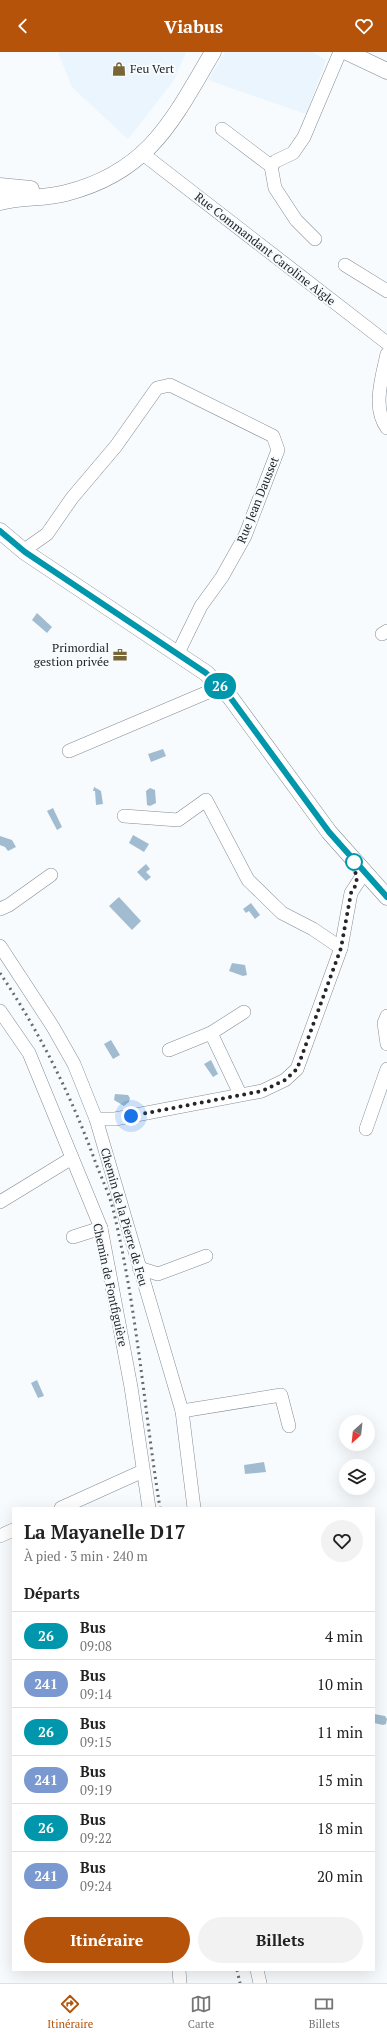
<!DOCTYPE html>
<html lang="fr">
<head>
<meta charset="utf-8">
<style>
	body { margin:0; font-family:"PT Serif",serif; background:#f2f2f2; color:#222; height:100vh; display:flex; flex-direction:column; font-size:15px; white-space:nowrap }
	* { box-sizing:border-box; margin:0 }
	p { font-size:13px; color:#767676 }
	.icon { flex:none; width:22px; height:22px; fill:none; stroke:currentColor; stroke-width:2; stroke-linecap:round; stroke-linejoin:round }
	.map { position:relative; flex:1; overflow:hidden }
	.panel { position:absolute; left:12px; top:1455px; width:363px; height:464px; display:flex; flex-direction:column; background:#fff; border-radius:0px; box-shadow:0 4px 16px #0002 }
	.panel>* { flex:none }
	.badge { padding:0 8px; border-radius:13px; font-size:14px; line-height:26px }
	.needle { width:26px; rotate:207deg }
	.tools { position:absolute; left:339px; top:1363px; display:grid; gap:8px }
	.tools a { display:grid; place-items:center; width:36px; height:36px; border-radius:50%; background:#fff; box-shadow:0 4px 16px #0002; font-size:20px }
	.you { position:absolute; width:20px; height:20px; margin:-10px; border:3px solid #fff; border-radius:50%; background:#1a73e8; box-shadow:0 0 0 6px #1a73e833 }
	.map>.badge { position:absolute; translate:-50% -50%; box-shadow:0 0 0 2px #fff }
	h2 { padding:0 12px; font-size:15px; line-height:36px }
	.round { display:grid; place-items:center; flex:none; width:42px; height:42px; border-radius:21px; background:#f2f2f2 }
	.headline { display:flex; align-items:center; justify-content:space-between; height:68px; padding:0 12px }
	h1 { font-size:19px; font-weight:700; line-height:30px }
	.primary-button { display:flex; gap:8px; margin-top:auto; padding:8px 12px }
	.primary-button a { flex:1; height:46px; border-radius:24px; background:#b45309; color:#fff; font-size:16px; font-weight:700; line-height:46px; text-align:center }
	.primary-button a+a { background:#f2f2f2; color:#222 }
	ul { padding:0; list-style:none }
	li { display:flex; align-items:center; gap:12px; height:48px; padding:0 12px; border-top:1px solid #e0e0e0 }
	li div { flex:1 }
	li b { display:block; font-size:15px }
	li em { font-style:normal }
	li .badge { min-width:44px; font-weight:700; text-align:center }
	header { display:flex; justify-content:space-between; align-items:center; height:52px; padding:0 12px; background:#b45309; color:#fff; font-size:18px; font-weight:700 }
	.dock { display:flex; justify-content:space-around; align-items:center; height:56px; border-top:1px solid #e0e0e0; background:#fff; font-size:11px; color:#767676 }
	.dock a { display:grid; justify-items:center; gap:2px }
	.dock .on { color:#b45309 }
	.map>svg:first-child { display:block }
</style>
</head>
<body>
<header><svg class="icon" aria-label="back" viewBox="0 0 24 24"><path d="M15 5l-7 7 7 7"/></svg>Viabus<svg class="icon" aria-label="heart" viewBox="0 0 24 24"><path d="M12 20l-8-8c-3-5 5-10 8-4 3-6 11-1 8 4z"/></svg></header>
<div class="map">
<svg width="387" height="1931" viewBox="0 0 387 1931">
	<rect width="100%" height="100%" fill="#f8fbfd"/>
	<!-- built -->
	<g fill="#eaf5fe">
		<polygon points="58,0 186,0 174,28 128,87 72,35"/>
		<polygon points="225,0 312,0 326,8 306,62 208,28"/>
	</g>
	<!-- water -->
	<g fill="#a1bcd0">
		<polygon points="37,561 52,575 47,581 32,568"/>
		<polygon points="163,697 166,704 151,710 148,702"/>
		<polygon points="94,735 101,739 103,752 96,753 95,739 93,739"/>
		<polygon points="150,736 155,738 156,751 150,754 147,753 146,739"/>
		<polygon points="53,756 62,775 57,778 47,759"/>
		<polygon points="133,783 149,792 144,800 129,791"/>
		<polygon points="0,784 12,788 16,795 8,799 5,795 0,793"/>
		<polygon points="146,812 150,817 146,820 151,825 146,829 137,820"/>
		<polygon points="119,845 141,869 132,878 109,854"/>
		<polygon points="251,851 260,863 255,867 249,859 246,861 243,857"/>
		<polygon points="232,911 245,913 247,923 243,924 229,919"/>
		<polygon points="111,988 120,1003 113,1007 104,992"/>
		<polygon points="211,1008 218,1022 213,1025 204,1012"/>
		<polygon points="115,1042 128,1043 130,1046 129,1050 124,1054 114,1048"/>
		<polygon points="37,1328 44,1344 38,1346 31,1331"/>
		<polygon points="264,1410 266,1420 245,1422 244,1413"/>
		<polygon points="374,1662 385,1664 387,1667 386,1672 383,1673 374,1671"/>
	</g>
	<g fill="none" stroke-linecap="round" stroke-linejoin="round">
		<defs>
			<g id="minor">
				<polyline points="222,77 271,114"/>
				<polyline points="143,102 387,291"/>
				<polyline points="315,187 296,168 275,136 271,114 276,109 293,101 304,85 340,0"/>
				<polyline points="345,213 387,239"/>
				<path d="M387,302C382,325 372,356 387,376"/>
				<polyline points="25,500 30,494 47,482 72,446 116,394 157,336 170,333 273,384 278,398 245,484 222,525 201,554 178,601"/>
				<polyline points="382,582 387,579"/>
				<polyline points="69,699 220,635"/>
				<polyline points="124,764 178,768 206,748 248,828 282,861 313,877 341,896"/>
				<polyline points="0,857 9,853 51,823"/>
				<polyline points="0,894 53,975 74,1012 96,1067 182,1359 194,1456"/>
				<polyline points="0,959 29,1001 101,1176 131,1335 149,1456"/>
				<polyline points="387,964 384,971 387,992"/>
				<polyline points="211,981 240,1042"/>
				<polyline points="169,998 211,981 244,960"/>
				<polyline points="96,1067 115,1067 262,1039 285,1028 297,1017 341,896 351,841 364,821"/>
				<polyline points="366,1077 387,1017"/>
				<polyline points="0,1150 72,1106"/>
				<polyline points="73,1185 101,1176"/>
				<polyline points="139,1216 158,1222 206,1204"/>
				<polyline points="182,1359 281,1343 289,1374"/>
				<polyline points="61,1456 143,1419"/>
				<polyline points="0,1484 13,1478"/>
				<polyline points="179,1918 180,1931"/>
				<polyline points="257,1918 260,1931"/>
			</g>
			<g id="tertiary">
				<polyline points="347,0 387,19"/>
				<polyline points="0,134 31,137"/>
				<path d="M0,150C22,144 44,147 66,141C149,120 173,68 213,0"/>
				<polyline points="0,479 25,500 206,621 230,645 329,780 387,845"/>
			</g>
		</defs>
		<!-- minor casing -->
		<use href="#minor" stroke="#828d96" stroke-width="14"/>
		<!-- tertiary casing -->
		<use href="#tertiary" stroke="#828d96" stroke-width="17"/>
		<!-- minor -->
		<use href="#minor" stroke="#fff" stroke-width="13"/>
		<!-- tertiary -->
		<use href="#tertiary" stroke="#fff" stroke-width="16"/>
		<!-- rail -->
		<g stroke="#666a6d" stroke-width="3" stroke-dasharray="2 4" stroke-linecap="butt">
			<path d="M0,921C39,979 71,1043 95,1109C101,1125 109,1141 113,1157C137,1256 144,1356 160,1456"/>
			<polyline points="237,1918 240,1931"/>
		</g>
	</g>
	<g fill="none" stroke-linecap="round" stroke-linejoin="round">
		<defs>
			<polyline id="line" points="0,479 25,500 206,621 230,645 329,780 387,845"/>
		</defs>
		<!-- line casing -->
		<use href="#line" stroke="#fff" stroke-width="9"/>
		<!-- line -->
		<use href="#line" stroke="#0096ac" stroke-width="6"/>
		<!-- walk -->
		<polyline stroke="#23272b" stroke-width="4" stroke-dasharray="0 7.2" points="131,1064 262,1039 285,1028 297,1017 341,896 351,841 357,831 354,810"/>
	</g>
	<!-- icons -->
	<defs>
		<symbol id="shop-bare" viewBox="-9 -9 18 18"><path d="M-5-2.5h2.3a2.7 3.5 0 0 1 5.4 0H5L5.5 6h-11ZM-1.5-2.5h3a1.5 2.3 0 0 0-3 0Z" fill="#786735" stroke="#f8fbfd" stroke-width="2.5" paint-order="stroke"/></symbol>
		<symbol id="office-bare" viewBox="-9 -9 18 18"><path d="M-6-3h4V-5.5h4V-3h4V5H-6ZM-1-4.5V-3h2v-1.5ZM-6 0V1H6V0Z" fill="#786735" stroke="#f8fbfd" stroke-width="2.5" paint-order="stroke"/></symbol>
	</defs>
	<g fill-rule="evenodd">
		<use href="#shop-bare" x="109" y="7" width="20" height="20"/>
		<use href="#office-bare" x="110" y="593" width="20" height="20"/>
	</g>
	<!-- markers -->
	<circle fill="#fff" stroke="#0096ac" stroke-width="2" cx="354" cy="810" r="8"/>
	<g text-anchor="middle" stroke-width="4" stroke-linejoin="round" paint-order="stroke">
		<!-- poi labels -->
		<g font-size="12" fill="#23272b" stroke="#f8fbfd" text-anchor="start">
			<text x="130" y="21">Feu Vert</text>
			<text x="109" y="600" text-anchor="end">Primordial<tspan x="109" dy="14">gestion privée</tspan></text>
		</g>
		<!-- street labels -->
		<g font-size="12" fill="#23272b" stroke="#f8fbfd">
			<text transform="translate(265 197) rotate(38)" y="4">Rue Commandant Caroline Aigle</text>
			<text transform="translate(258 448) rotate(-68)" y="4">Rue Jean Dausset</text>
			<text transform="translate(124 1165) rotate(74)" y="4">Chemin de la Pierre de Feu</text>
			<text transform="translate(110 1233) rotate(78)" y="4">Chemin de Fontfiguière</text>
		</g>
	</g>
</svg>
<div class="tools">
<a><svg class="needle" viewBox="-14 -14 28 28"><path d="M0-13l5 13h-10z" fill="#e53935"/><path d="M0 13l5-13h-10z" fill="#767676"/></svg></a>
<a><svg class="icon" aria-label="layers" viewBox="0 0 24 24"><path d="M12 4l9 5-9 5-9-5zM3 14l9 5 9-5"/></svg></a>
</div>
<div class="you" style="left:131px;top:1064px"></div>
<b class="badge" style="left:220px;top:634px;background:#0096ac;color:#fff">26</b>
<section class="panel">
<div class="headline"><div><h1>La Mayanelle D17</h1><p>À pied · 3 min · 240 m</p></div><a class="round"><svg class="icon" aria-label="heart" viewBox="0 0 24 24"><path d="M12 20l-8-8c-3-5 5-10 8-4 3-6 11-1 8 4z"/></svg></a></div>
<h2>Départs</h2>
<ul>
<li><span class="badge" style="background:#0096ac;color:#fff">26</span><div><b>Bus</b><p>09:08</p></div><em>4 min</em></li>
<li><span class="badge" style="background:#7a99d0;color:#fff">241</span><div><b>Bus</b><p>09:14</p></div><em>10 min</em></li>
<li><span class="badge" style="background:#0096ac;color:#fff">26</span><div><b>Bus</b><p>09:15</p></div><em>11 min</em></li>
<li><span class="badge" style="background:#7a99d0;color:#fff">241</span><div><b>Bus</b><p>09:19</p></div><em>15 min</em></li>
<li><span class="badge" style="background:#0096ac;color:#fff">26</span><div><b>Bus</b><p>09:22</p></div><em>18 min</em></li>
<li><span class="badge" style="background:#7a99d0;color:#fff">241</span><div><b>Bus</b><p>09:24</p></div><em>20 min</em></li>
</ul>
<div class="primary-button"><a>Itinéraire</a><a>Billets</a></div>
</section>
</div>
<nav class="dock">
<a class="on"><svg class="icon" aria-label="directions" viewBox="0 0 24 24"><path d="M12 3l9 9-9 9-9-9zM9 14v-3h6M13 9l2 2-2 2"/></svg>Itinéraire</a>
<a><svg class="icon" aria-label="map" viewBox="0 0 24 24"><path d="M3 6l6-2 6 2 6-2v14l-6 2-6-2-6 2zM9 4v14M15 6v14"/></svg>Carte</a>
<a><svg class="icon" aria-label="tickets" viewBox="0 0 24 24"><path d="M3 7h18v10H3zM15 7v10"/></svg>Billets</a>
</nav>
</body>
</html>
